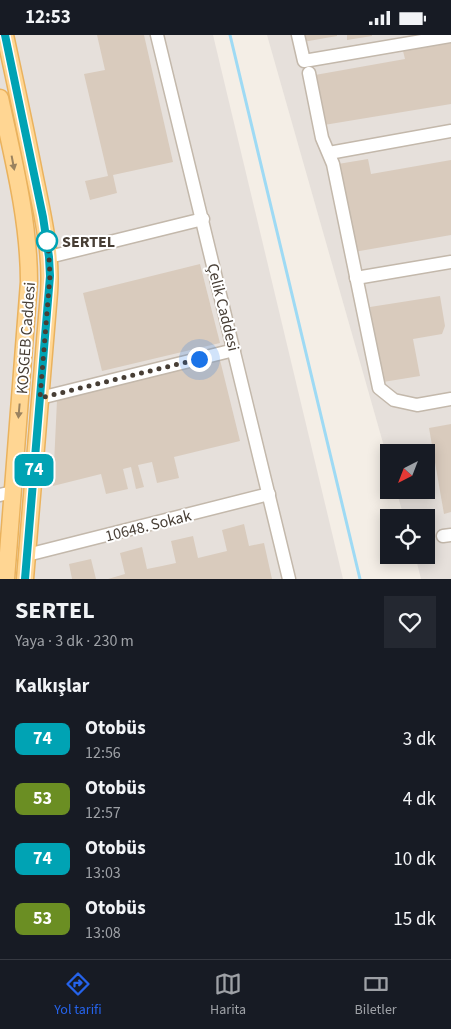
<!DOCTYPE html>
<html lang="tr">
<head>
<meta charset="utf-8">
<style>
	body { margin:0; font-family:"Source Sans 3",sans-serif; background:#242831; color:#f1f3f6; height:100vh; display:flex; flex-direction:column; font-size:19px; white-space:nowrap }
	* { box-sizing:border-box; margin:0 }
	p { font-size:16px; color:#9ea1a6 }
	.icon { flex:none; width:28px; height:28px; fill:none; stroke:currentColor; stroke-width:2; stroke-linecap:round; stroke-linejoin:round }
	.map { position:relative; height:544px; overflow:hidden }
	.sheet { display:flex; flex-direction:column; background:#171b24; flex:1 }
	.sheet>* { flex:none }
	.badge { padding:0 10px; border-radius:8px; font-size:18px; line-height:32px }
	.needle { width:32px; rotate:222deg }
	.controls { position:absolute; left:380px; top:409px; display:grid; gap:10px }
	.controls a { display:grid; place-items:center; width:55px; height:55px; border-radius:0px; background:#171b24; box-shadow:0 2px 12px #0003; font-size:25px }
	.you { position:absolute; width:25px; height:25px; margin:-12px; border:4px solid #fff; border-radius:50%; background:#1a73e8; box-shadow:0 0 0 8px #1a73e833 }
	.map>.badge { position:absolute; translate:-50% -50%; box-shadow:0 0 0 2px #fff }
	h2 { padding:0 15px; font-size:19px; line-height:45px }
	.round { display:grid; place-items:center; flex:none; width:52px; height:52px; border-radius:0px; background:#242831 }
	.summary { display:flex; align-items:center; justify-content:space-between; height:85px; padding:0 15px }
	h1 { font-size:24px; font-weight:700; line-height:38px }
	ul { padding:0; list-style:none }
	li { display:flex; align-items:center; gap:15px; height:60px; padding:0 15px }
	li div { flex:1 }
	li b { display:block; font-size:19px }
	li em { font-style:normal }
	li .badge { min-width:55px; font-weight:700; text-align:center }
	.status { display:flex; justify-content:space-between; align-items:center; height:35px; padding:0 25px; background:#171b24; direction:ltr }
	.status svg { height:14px; fill:currentColor }
	.dock { display:flex; justify-content:space-around; align-items:center; height:70px; border-top:1px solid #363941; background:#171b24; font-size:14px; color:#9ea1a6 }
	.dock a { display:grid; justify-items:center; gap:2px }
	.dock .active { color:#2563eb }
	.map>svg:first-child { display:block }
</style>
</head>
<body>
<div class="status"><b>12:53</b><svg viewBox="0 0 49 12"><path d="M0 12V9h3v3zM5 12V6h3v6zM10 12V3h3v9zM15 12V0h3v12zM26 1h20v11H26zM47 4h2v5h-2z"/></svg></div>
<div class="map">
<svg width="451" height="544" viewBox="0 0 451 544">
	<rect width="100%" height="100%" fill="#f4eee6"/>
	<!-- industrial -->
	<g fill="#e6e0db">
		<polygon points="0,0 213,0 343,544 0,544"/>
		<polygon points="267,0 451,0 451,544 421,544 415,520 426,520 426,482 404,482 396,455 426,455 426,418 389,418 389,429"/>
	</g>
	<g fill="none" stroke-linecap="round" stroke-linejoin="round">
		<!-- stream -->
		<polyline stroke="#9edaf4" stroke-width="3" points="230,0 360,544"/>
	</g>
	<!-- building -->
	<g fill="#d9cbbd">
		<polygon points="97,0 144,0 173,127 113,140 117,158 90,165 85,146 108,141 84,39 105,35"/>
		<polygon points="302,0 337,0 337,1 303,7"/>
		<polygon points="347,0 372,0 372,1 347,5"/>
		<polygon points="451,8 451,69 324,90 315,40 405,24 403,16"/>
		<polygon points="368,124 371,139 451,125 451,200 354,217 338,129"/>
		<polygon points="200,229 220,308 102,336 83,258"/>
		<polygon points="440,261 445,291 442,299 413,304 420,341 383,347 370,272"/>
		<polygon points="220,325 240,406 174,422 179,443 157,448 152,427 138,430 144,452 136,454 131,432 123,434 128,454 106,459 101,439 53,451 57,365"/>
		<polygon points="451,389 451,477 444,479 429,393"/>
		<polygon points="244,489 249,511 264,508 272,544 108,544 125,539 120,518 142,512 147,534 162,531 176,528 171,506 193,501 198,523 227,516 222,495"/>
		<polygon points="91,524 96,544 72,544 69,529"/>
	</g>
	<g fill="none" stroke-linecap="round" stroke-linejoin="round">
		<defs>
			<g id="minor">
				<polyline points="157,0 289,544"/>
				<polyline points="298,0 304,26 451,1"/>
				<polyline points="309,38 322,103 333,129 379,353 394,365 417,370 451,364"/>
				<polyline points="329,118 451,96"/>
				<polyline points="49,222 203,184"/>
				<polyline points="356,243 451,227"/>
				<polyline points="40,363 234,315"/>
				<polyline points="0,460 13,457"/>
				<polyline points="443,501 451,500"/>
				<polyline points="27,520 269,459"/>
			</g>
			<g id="major">
				<path d="M5,0C15,46 25,92 34,138C42,178 52,217 49,258L25,544"/>
				<path d="M0,63C13,123 29,185 29,247L6,544"/>
			</g>
		</defs>
		<!-- minor casing -->
		<use href="#minor" stroke="#c3b8ab" stroke-width="15"/>
		<!-- major casing -->
		<use href="#major" stroke="#eab25d" stroke-width="19"/>
		<!-- minor -->
		<use href="#minor" stroke="#fff" stroke-width="12"/>
		<!-- major -->
		<use href="#major" stroke="#ffd693" stroke-width="16"/>
	</g>
	<!-- one-way arrows -->
	<defs><path id="oneway-solid" d="M-6-.8H1V-3.2L6.5 0L1 3.2V.8H-6Z" transform="scale(1.25)"/></defs>
	<g fill="#9a825f">
		<use href="#oneway-solid" transform="translate(13 128) rotate(79)"/>
		<use href="#oneway-solid" transform="translate(19 376) rotate(95)"/>
	</g>
	<g fill="none" stroke-linecap="round" stroke-linejoin="round">
		<defs>
			<polyline id="line" points="5,0 43,182 49,222 50,241 25,544"/>
		</defs>
		<!-- line casing -->
		<use href="#line" stroke="#fff" stroke-width="11"/>
		<!-- line -->
		<use href="#line" stroke="#00a3b4" stroke-width="8"/>
		<!-- walk -->
		<polyline stroke="#473e35" stroke-width="5" stroke-dasharray="0 9" points="47,206 47,202 49,222 50,241 40,363 199,324"/>
	</g>
	<!-- markers -->
	<circle fill="#fff" stroke="#00a3b4" stroke-width="2.5" cx="47" cy="206" r="10"/>
	<g text-anchor="middle" stroke-width="4" stroke-linejoin="round" paint-order="stroke">
		<!-- stop labels -->
		<g font-size="16" font-weight="bold" fill="#473e35" stroke="#fff" text-anchor="start">
			<text x="62" y="212">SERTEL</text>
		</g>
		<!-- street labels -->
		<g font-size="16" fill="#473e35" stroke="#fff">
			<text transform="translate(224 272) rotate(76)" y="6">Çelik Caddesi</text>
			<text transform="translate(25 303) rotate(-86)" y="6">KOSGEB Caddesi</text>
			<text transform="translate(148 490) rotate(-14)" y="6">10648. Sokak</text>
		</g>
	</g>
</svg>
<div class="controls">
<a><svg class="needle" viewBox="-14 -14 28 28"><path d="M0-13l5 13h-10z" fill="#e53935"/><path d="M0 13l5-13h-10z" fill="#9ea1a6"/></svg></a>
<a><svg class="icon" aria-label="locate" viewBox="0 0 24 24"><circle cx="12" cy="12" r="6"/><path d="M12 2v4M12 18v4M2 12h4M18 12h4"/></svg></a>
</div>
<div class="you" style="left:199px;top:324px"></div>
<b class="badge" style="left:34px;top:435px;background:#00a3b4;color:#fff">74</b>
</div>
<section class="sheet">
<div class="summary"><div><h1>SERTEL</h1><p>Yaya · 3 dk · 230 m</p></div><a class="round"><svg class="icon" aria-label="heart" viewBox="0 0 24 24"><path d="M12 20l-8-8c-3-5 5-10 8-4 3-6 11-1 8 4z"/></svg></a></div>
<h2>Kalkışlar</h2>
<ul>
<li><span class="badge" style="background:#00a3b4;color:#fff">74</span><div><b>Otobüs</b><p>12:56</p></div><em>3 dk</em></li>
<li><span class="badge" style="background:#6b8e23;color:#fff">53</span><div><b>Otobüs</b><p>12:57</p></div><em>4 dk</em></li>
<li><span class="badge" style="background:#00a3b4;color:#fff">74</span><div><b>Otobüs</b><p>13:03</p></div><em>10 dk</em></li>
<li><span class="badge" style="background:#6b8e23;color:#fff">53</span><div><b>Otobüs</b><p>13:08</p></div><em>15 dk</em></li>
</ul>
</section>
<nav class="dock">
<a class="active"><svg class="icon" aria-label="directions" viewBox="0 0 24 24"><path d="M12 3l9 9-9 9-9-9zM9 14v-3h6M13 9l2 2-2 2"/></svg>Yol tarifi</a>
<a><svg class="icon" aria-label="map" viewBox="0 0 24 24"><path d="M3 6l6-2 6 2 6-2v14l-6 2-6-2-6 2zM9 4v14M15 6v14"/></svg>Harita</a>
<a><svg class="icon" aria-label="tickets" viewBox="0 0 24 24"><path d="M3 7h18v10H3zM15 7v10"/></svg>Biletler</a>
</nav>
</body>
</html>
